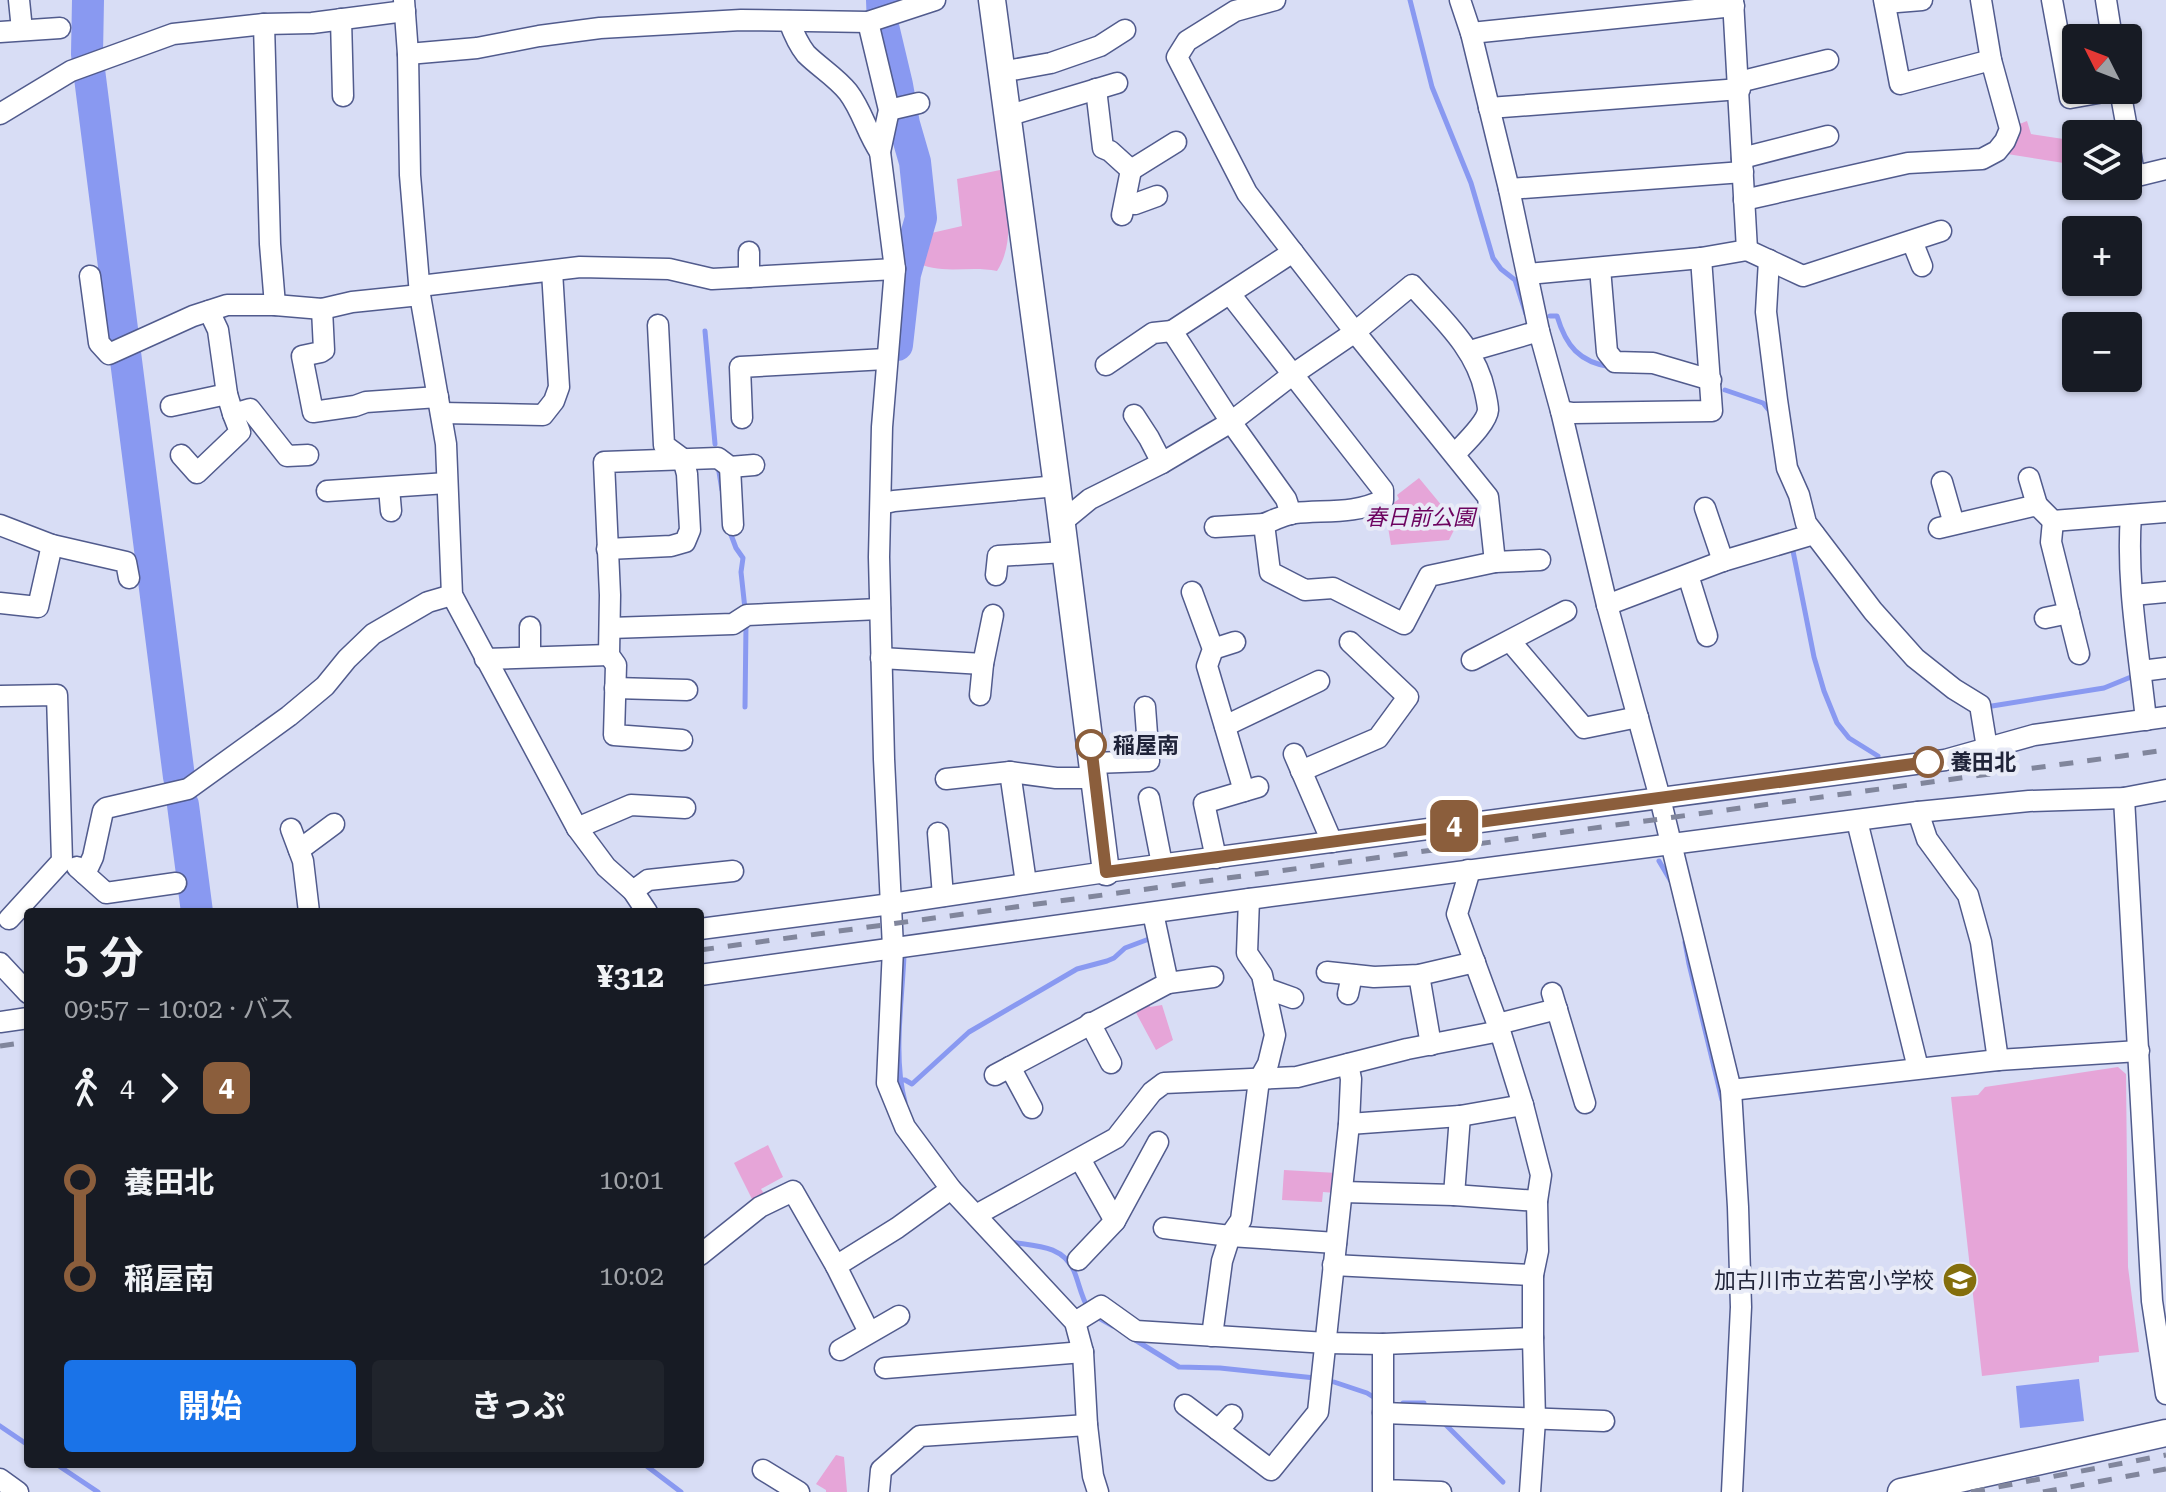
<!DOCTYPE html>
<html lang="ja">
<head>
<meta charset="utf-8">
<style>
	body { margin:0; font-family:"Roboto Serif","Noto Sans JP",serif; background:#20242c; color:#f1f3f6; height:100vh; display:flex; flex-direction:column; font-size:30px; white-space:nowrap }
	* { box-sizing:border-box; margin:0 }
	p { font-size:26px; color:#9ea1a6 }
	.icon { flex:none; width:44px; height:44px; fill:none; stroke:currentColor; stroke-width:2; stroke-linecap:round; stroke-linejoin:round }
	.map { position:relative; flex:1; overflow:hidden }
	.drawer { position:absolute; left:24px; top:908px; width:680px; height:560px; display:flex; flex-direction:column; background:#171b24; border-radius:8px; box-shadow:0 2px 6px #0004 }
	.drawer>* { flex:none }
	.badge { padding:0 16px; border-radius:12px; font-size:28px; line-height:52px }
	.needle { width:52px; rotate:312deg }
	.tools { position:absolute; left:2062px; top:24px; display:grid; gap:16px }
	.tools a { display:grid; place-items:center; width:80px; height:80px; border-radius:8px; background:#171b24; box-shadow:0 2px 6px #0004; font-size:40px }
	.map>.badge { position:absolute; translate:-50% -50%; box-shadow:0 0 0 4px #fff }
	.legs { display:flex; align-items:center; gap:12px; height:88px; padding:0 40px; font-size:26px }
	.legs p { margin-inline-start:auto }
	.summary { display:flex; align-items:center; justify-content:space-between; height:136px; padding:0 40px }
	h1 { font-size:44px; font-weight:700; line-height:60px }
	.action { display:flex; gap:16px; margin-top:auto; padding:16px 40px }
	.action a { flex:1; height:92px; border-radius:8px; background:#1a73e8; color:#fff; font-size:32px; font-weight:700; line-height:92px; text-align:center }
	.action a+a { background:#20242c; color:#f1f3f6 }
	ul { padding:0 40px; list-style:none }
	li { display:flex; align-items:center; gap:28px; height:96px; font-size:30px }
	li i { display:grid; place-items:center; width:12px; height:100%; margin:0 10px; background:currentColor }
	li i::after { content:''; width:20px; height:20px; margin:-10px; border:6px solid; border-radius:50%; background:#171b24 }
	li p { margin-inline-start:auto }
	li:first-child i { background:linear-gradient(#0000 50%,currentColor 0) }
	li:last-child i { background:linear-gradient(currentColor 50%,#0000 0) }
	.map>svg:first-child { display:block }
</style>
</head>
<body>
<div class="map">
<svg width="2166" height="1492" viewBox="0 0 2166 1492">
	<rect width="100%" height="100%" fill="#d8ddf5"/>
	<!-- green -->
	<g fill="#e6a5d8">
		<polygon points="2027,121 2031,134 2070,140 2076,158 2072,158 2070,164 2001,153 2017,125"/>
		<path d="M1000,170C1007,202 1016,241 997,271C969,265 939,276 914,261V237L962,226L957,179Z"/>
		<polygon points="1419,478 1457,524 1449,540 1391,545 1385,509 1387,508 1393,512 1395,509 1392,504 1399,499 1397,495"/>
		<polygon points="1149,1001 1150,1007 1162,1005 1173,1040 1156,1050 1134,1009"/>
		<polygon points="2118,1067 2126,1074 2128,1267 2139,1352 2099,1356 2099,1362 1982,1376 1951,1097 1978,1095 1985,1087"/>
		<polygon points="768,1145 783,1177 761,1189 766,1197 754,1203 734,1163"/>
		<polygon points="1284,1170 1337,1173 1335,1193 1323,1192 1322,1202 1282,1200"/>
		<polygon points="836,1455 844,1457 847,1492 826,1492 826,1490 816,1484"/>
	</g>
	<!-- water -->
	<polygon fill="#8999f1" points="2079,1379 2084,1421 2020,1428 2016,1386"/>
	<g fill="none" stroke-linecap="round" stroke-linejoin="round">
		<!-- stream -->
		<g stroke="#8999f1" stroke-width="5">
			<polyline points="1410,0 1432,87 1471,183 1493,258 1501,269 1515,280 1526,314"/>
			<path d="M1550,316H1557C1566,346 1579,362 1611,367"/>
			<polyline points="705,331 715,444"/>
			<polyline points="1725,390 1763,403 1772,414"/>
			<polyline points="719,472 722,490"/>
			<polyline points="730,532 736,548 743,558 741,572 745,609"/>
			<polyline points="1793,551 1814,657 1824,691 1837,723 1849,738 1878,756"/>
			<polyline points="1992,706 2104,688 2131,677"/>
			<polyline points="745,707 746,624"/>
			<polyline points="1659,861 1672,883"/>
			<polyline points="1685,942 1689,964 1722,1100"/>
			<path d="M904,956C902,1001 893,1058 905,1102"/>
			<polyline points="900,1080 905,1080 912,1084 969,1032 1077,969 1107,961 1114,958 1125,948 1149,939"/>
			<path d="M1011,1242C1035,1246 1063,1245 1074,1271C1079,1283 1081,1296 1088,1308"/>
			<polyline points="1097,1317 1113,1326"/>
			<polyline points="1132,1338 1179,1367 1220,1368 1315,1378"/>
			<polyline points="1334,1382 1367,1393 1375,1398 1376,1401"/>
			<polyline points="1403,1403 1424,1403"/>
			<polyline points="1446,1425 1503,1482"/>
			<polyline points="0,1426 28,1445"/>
			<polyline points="56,1464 98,1492"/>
			<polyline points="644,1464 681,1492"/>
		</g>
		<!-- river -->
		<g stroke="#8999f1" stroke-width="32">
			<polyline points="88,0 87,54 179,777"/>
			<polyline points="882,0 883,26 897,85 904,124 915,162 921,218 905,274 897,345"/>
			<polyline points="183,805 197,912"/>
		</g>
		<defs>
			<g id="minor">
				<polyline points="19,0 22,30"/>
				<polyline points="404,0 408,54 410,175 420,295 446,444 452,595 577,828 606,867 633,891 647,912"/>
				<polyline points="1460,0 1471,33 1509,189 1539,331 1561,411 1607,605 1660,798 1731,1090 1738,1207 1741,1307 1732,1492"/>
				<polyline points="1733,0 1747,250"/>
				<polyline points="1884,0 1900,84 1991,60"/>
				<polyline points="2052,0 2070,98 2115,90"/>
				<polyline points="2106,0 2112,38"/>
				<polyline points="1885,3 1922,0"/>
				<polyline points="341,19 343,96"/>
				<path d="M789,21C793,32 798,44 806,54C819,67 836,77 848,92C862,110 867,133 880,152"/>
				<polyline points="868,22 889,110 880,152 895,269 882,427 879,557 884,759 893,948 887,1083 905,1127 951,1189 1075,1322 1083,1352 1087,1425 1093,1476 1098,1492"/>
				<polyline points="264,24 270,244 275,305"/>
				<polyline points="0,32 60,28"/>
				<polyline points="1471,33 1734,6"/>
				<polyline points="408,54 477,48 539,36 600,28 741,20 868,22 935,0"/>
				<polyline points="1001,72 1051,63 1100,46 1125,30"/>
				<polyline points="1739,82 1828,60"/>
				<polyline points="1096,89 1103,148 1110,151 1131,170 1122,215"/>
				<polyline points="2120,90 2128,134"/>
				<polyline points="1489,108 1740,89"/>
				<polyline points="889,110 919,103"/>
				<polyline points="0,114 71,71 173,34 264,24 312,23 405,11"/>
				<polyline points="1007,116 1117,83"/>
				<polyline points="2128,137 2133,168 2137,176 2166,169"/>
				<polyline points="1742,158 1828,136"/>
				<polyline points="1131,170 1176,142"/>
				<polyline points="1509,189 1743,172"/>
				<polyline points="1744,200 1908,163 1982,159 1997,151 2005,141 2010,129 1991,60 1981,0"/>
				<polyline points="1125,203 1135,204 1157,196"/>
				<polyline points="1912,241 1922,266"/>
				<polyline points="749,252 749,277"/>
				<polyline points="1769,260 1766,312 1777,400 1787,468 1799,495 1806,523 1873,611 1915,658 1954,689 1980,705 1987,748"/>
				<polyline points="1600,268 1607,352 1615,362 1653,363 1711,380"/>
				<polyline points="1528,274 1701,258 1747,250 1803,276 1941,231"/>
				<polyline points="90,276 99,343 109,354 193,316 227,305 275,305 322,309 352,302 420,295"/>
				<polyline points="420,286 580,267 669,269 712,279 895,269"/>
				<path d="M1230,294L1383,490V500C1356,514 1325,510 1295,513C1284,515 1274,520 1264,524L1270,572L1305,590L1333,588L1404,624L1429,576L1495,562L1540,560"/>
				<polyline points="322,309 324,350 321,352 302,356 313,412 355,406 366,402 438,397"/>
				<polyline points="209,311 218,330 227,394 233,414 250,409 287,456 308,455"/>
				<polyline points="1470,351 1539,331"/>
				<polyline points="1106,365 1153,333 1172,331"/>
				<polyline points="171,406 227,394"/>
				<polyline points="1561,411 1573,413 1712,411 1701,258"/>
				<polyline points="441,413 543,415 554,401 559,387 552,271"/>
				<polyline points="1134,415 1149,438 1162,463"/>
				<polyline points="742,418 740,367 886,359"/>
				<polyline points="181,455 197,473 240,432 233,414"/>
				<path d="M1454,455C1463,445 1487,423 1488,410C1488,405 1486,397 1485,392C1476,348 1441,318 1412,285L1355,332L1488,497L1495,562"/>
				<polyline points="730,467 733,525"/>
				<polyline points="2029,478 2037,505"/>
				<polyline points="1942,482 1954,524"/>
				<polyline points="389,488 391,511"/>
				<polyline points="327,491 447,483"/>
				<polyline points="881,504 894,501 1057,486"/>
				<polyline points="1705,508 1723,561"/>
				<polyline points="1291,514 1286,499 1231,422 1172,331 1293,252"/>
				<path d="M2131,515C2126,583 2139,652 2146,720"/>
				<polyline points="2053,521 2051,542 2079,654"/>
				<polyline points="1062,522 1090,499 1162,463 1231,422 1292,375 1355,332 1247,193 1177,57 1187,41 1235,11 1275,0"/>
				<polyline points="0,525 52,545 126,562 129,578"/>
				<polyline points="1215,527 1264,524"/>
				<polyline points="1939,528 2037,505 2053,521 2166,512"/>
				<polyline points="607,549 671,546 685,542 690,530 687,474 683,459 664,445 658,325"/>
				<polyline points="996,575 998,556 1065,552"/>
				<polyline points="1688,575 1707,636"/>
				<polyline points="1192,592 1213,649 1207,666 1244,791"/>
				<polyline points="2133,595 2166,592"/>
				<polyline points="0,603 38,607 52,545"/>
				<polyline points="1607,605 1723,561 1814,534"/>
				<polyline points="2045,618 2069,613"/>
				<polyline points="530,627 530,657"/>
				<polyline points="610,628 733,624 747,615 880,609"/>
				<polyline points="1510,641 1584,728 1638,717"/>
				<polyline points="1213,649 1235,642"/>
				<polyline points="881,658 983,664"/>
				<polyline points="485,659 609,655"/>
				<polyline points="1472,660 1566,611"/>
				<polyline points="2141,671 2166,668"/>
				<polyline points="615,688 687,690"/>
				<polyline points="980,695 983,664 993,615"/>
				<polyline points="0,696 57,695 62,861 9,919"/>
				<polyline points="1225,726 1319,681"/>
				<polyline points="682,740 614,735 616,665 609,655 610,595 604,462 718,458 730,467 754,465"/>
				<polyline points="1294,754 1332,842"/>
				<polyline points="1093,763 1149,761 1145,707"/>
				<polyline points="1301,771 1378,738 1408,697 1350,642"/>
				<polyline points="1010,772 1026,883"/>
				<polyline points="946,779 1010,772 1056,778 1095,778"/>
				<polyline points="1149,798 1162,864"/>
				<polyline points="2124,798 2152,1301 2166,1394"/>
				<polyline points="1918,812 1927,839 1968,895 1981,942 1998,1060"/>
				<polyline points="1857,821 1918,1068"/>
				<polyline points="577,828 631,805 685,808"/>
				<polyline points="291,829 303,861 309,912"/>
				<polyline points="938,833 943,896"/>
				<polyline points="299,850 334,824"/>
				<polyline points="1216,858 1204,803 1258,787"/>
				<polyline points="77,867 106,893 176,883"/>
				<polyline points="1468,870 1468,877 1457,914 1500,1031 1523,1105 1541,1175 1537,1201 1538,1251 1533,1275 1533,1338 1535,1420 1530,1492"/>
				<polyline points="85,874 93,857 103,811 106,808 188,789 289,716 325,686 347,659 373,634 428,602 452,595"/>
				<polyline points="633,891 648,880 733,871"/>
				<polyline points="700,929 891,904 1106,872 1945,760 2034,735 2166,717"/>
				<polyline points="0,963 28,993"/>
				<polyline points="1327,972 1374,977 1419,975 1475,962"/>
				<polyline points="700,975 1249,899 1918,812 2029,801 2124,798 2166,790"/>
				<polyline points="1419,975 1431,1045"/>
				<polyline points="1168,983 1213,977"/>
				<polyline points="1265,988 1293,998"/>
				<polyline points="1552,993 1585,1103"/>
				<polyline points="1348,994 1352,975"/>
				<polyline points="0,1022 28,1018"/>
				<polyline points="1090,1023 1111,1063"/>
				<polyline points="1498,1024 1557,1009"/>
				<polyline points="1010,1067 1032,1108"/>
				<polyline points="995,1075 1168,983 1153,913"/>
				<polyline points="1731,1090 1998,1060 2139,1051"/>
				<polyline points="1349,1124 1460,1116 1523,1105"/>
				<polyline points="1080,1159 1115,1221"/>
				<polyline points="1343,1192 1454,1195 1537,1201"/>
				<polyline points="1454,1195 1460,1116"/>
				<polyline points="976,1215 1116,1138 1152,1092 1164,1083 1297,1077 1407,1049 1500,1031"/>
				<polyline points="1164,1228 1230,1236 1336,1243"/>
				<polyline points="700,1255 760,1207 793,1191 836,1266 897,1228 951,1189"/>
				<polyline points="1078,1260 1115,1221 1158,1142"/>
				<polyline points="1333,1265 1533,1275"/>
				<polyline points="836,1266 869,1332"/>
				<polyline points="1075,1322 1101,1306 1136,1331 1327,1343 1383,1344 1533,1338"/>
				<polyline points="1212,1336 1222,1261 1230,1236 1241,1220 1259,1080 1268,1064 1275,1035 1262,975 1247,953 1249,899"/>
				<polyline points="1383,1344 1383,1490 1441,1492"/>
				<polyline points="840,1350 899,1316"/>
				<polyline points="885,1368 1083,1352"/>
				<polyline points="1185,1405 1271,1470 1318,1412 1349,1124 1351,1079 1348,1064"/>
				<polyline points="1383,1413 1604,1421"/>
				<polyline points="1218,1430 1232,1415"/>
				<polyline points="763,1470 799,1492"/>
				<polyline points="0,1479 18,1492"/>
				<polyline points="879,1492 881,1470 920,1436 1087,1425"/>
			</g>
			<g id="tertiary">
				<polyline points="992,0 1057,486 1106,872"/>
				<polyline points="1901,1492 2166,1433"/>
			</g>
		</defs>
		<!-- minor casing -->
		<use href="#minor" stroke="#515b8d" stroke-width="23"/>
		<!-- tertiary casing -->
		<use href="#tertiary" stroke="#515b8d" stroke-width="29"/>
		<!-- minor -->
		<use href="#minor" stroke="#fff" stroke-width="20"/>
		<!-- tertiary -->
		<use href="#tertiary" stroke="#fff" stroke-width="26"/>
		<!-- rail -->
		<g stroke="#81869c" stroke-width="5" stroke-dasharray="14 14" stroke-linecap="butt">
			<polyline points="700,950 2166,750"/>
			<polyline points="0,1046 28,1042"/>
			<polyline points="1971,1492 2166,1455"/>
			<polyline points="2043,1492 2166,1469"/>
		</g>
	</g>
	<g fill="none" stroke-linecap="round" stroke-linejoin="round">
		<defs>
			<polyline id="line-1" points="1091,745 1106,872 1928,762"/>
		</defs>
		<!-- line-1 casing -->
		<use href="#line-1" stroke="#fff" stroke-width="18"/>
		<!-- line-1 -->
		<use href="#line-1" stroke="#8b5e3c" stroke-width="12"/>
	</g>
	<!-- icons -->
	<defs>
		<symbol id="school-disc" viewBox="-11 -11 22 22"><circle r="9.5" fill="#846e0c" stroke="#e8ebf7"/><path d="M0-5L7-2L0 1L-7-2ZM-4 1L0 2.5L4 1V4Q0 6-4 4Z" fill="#fff"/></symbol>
	</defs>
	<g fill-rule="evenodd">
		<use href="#school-disc" x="1940" y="1260" width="40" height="40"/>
	</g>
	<!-- markers -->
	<g fill="#fff" stroke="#8b5e3c" stroke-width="4">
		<circle cx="1091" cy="745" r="14"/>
		<circle cx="1928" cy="762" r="14"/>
	</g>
	<g text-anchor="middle" stroke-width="8" stroke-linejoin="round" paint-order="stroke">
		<!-- park labels -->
		<g font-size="22" font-style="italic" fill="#6c035f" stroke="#e8ebf7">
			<text x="1420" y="525">春日前公園</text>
		</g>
		<!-- stop labels -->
		<g font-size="22" font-weight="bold" fill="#202439" stroke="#e8ebf7" text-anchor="start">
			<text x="1113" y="753">稲屋南</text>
			<text x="1950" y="770">養田北</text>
		</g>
		<!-- poi labels -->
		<g font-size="22" fill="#202439" stroke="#e8ebf7" text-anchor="end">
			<text x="1934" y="1288">加古川市立若宮小学校</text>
		</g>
	</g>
</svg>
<div class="tools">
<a><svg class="needle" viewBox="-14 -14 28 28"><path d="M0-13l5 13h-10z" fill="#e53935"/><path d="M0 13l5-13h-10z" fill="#9ea1a6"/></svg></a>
<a><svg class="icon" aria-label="layers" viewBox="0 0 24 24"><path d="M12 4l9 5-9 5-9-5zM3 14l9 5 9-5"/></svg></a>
<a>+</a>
<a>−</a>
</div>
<b class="badge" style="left:1454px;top:826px;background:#8b5e3c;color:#fff">4</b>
<section class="drawer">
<div class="summary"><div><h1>5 分</h1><p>09:57 – 10:02 · バス</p></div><b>¥312</b></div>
<div class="legs"><svg class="icon" aria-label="walk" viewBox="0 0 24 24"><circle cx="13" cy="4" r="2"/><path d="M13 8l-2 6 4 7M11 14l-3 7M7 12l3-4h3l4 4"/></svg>4<svg class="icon" aria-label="forward" viewBox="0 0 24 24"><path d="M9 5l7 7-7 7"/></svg><b class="badge" style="background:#8b5e3c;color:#fff">4</b></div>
<ul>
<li><i style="color:#8b5e3c"></i><b>養田北</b><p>10:01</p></li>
<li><i style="color:#8b5e3c"></i><b>稲屋南</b><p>10:02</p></li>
</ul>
<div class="action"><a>開始</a><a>きっぷ</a></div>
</section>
</div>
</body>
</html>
